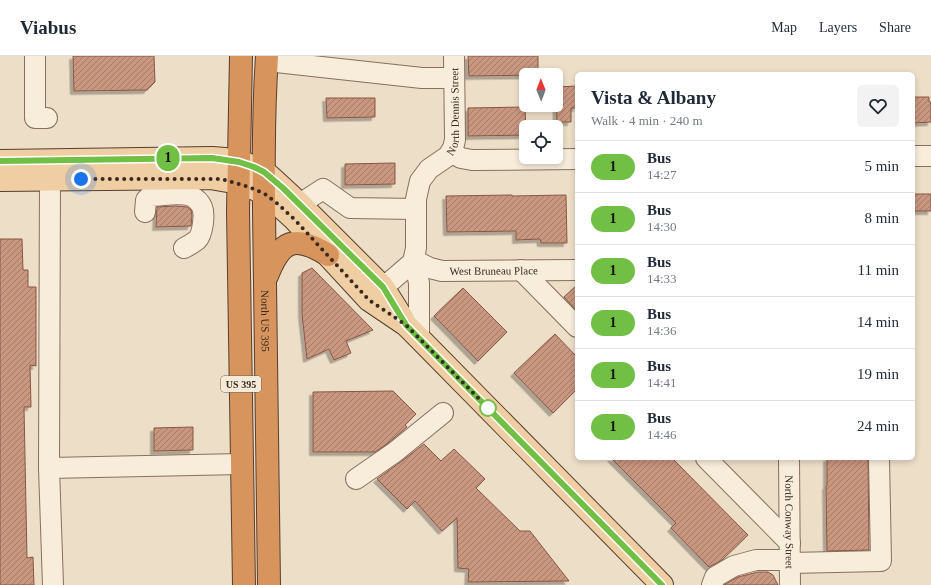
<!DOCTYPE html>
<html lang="en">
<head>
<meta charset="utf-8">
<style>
	body { margin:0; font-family:"Times New Roman",serif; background:#f2f2f3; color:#1f2937; height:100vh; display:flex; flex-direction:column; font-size:15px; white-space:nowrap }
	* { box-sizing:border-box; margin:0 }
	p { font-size:13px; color:#747a83 }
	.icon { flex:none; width:22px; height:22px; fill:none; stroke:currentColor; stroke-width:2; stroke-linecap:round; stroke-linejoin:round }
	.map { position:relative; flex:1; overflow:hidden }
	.side { position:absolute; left:575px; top:16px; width:340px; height:388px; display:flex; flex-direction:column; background:#fff; border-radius:6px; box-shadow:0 2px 6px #0003 }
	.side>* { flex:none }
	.badge { padding:0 8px; border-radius:13px; font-size:14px; line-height:26px }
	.needle { width:26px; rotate:359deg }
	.fabs { position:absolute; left:519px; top:12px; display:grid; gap:8px }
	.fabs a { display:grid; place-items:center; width:44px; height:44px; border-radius:6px; background:#fff; box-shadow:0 2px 6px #0003; font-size:20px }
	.you { position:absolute; width:20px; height:20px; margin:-10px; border:3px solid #fff; border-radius:50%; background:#1a73e8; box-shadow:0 0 0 6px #1a73e833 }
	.map>.badge { position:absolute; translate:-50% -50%; box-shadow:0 0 0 2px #fff }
	.round { display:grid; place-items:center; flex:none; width:42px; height:42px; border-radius:6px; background:#f2f2f3 }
	.overview { display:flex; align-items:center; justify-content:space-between; height:68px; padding:0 16px }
	h1 { font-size:19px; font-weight:800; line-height:30px }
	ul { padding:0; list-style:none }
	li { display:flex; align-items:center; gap:12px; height:52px; padding:0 16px; border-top:1px solid #e0e1e3 }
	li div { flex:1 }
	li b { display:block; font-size:15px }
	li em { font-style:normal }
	li .badge { min-width:44px; font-weight:700; text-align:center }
	header { display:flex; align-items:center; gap:24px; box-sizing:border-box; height:56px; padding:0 20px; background:#fff; border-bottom:1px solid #e0e1e3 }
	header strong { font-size:19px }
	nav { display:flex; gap:22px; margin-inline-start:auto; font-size:14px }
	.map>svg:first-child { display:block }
</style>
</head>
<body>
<header>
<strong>Viabus</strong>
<nav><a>Map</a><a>Layers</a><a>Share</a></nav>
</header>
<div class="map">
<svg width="931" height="529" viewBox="0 0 931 529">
	<defs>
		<pattern id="building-hatch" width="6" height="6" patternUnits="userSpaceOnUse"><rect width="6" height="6" fill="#c9967f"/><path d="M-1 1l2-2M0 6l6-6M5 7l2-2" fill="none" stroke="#a47b68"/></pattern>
		<filter id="shadow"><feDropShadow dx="-3.5" dy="3.5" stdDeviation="0" flood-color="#0004"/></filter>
	</defs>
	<rect width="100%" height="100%" fill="#eddec8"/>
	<!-- building -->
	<g fill="url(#building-hatch)" stroke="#875744" filter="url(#shadow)">
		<polygon points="73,0 154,0 155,26 147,34 74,35"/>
		<polygon points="468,0 538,0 538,19 469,20"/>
		<polygon points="577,30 577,52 571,52 571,66 557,66 556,31"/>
		<polygon points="913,41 929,41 929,46 931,46 931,66 913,67"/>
		<polygon points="326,42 375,42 375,61 327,62"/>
		<polygon points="525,51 526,79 468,80 468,52"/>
		<polygon points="395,107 395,128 345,129 345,108"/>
		<rect x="913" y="138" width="18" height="17"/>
		<polygon points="512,139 512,140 566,139 567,187 541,187 540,183 516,184 516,175 447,176 446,140"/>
		<polygon points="176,150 187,151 191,154 192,159 191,170 156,171 157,151"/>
		<polygon points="0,183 22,183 23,214 28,214 28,231 36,231 36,310 30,309 31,351 24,351 27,502 33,501 34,529 0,529"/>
		<polygon points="312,212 373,274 346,285 351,297 334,304 329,293 307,303 302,258 302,217"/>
		<polygon points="577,229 577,255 564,241"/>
		<polygon points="463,232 507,276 478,305 434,260"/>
		<polygon points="555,278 577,301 577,333 553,357 514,317"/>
		<polygon points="393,335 416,358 405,369 407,371 388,387 375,396 313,396 313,336"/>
		<polygon points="193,371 193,394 154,395 154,372"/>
		<polygon points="424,388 441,405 454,393 485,423 476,432 520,475 530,475 569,525 468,526 469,513 458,512 457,462 442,475 415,445 407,453 377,423 402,405"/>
		<polygon points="611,402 672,402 748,479 722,504 709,511 671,472 676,467"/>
		<polygon points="827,402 868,402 869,494 827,495 826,430 827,430"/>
		<polygon points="758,516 768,516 773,519 778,529 724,529 738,521"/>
	</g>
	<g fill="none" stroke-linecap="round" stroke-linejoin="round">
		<defs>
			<g id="minor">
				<polyline points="35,0 35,62 47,62"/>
				<polyline points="267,5 422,22 454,22"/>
				<polyline points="451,96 461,102 472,104 577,103"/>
				<polyline points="913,100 931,100"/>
				<polyline points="50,123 49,412 53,529"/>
				<polyline points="300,148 323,133 350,152 416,153"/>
				<path d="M145,156L146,144L150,140C163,140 179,136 191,140C195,142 200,146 202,151C205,158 203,178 197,184C193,187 188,190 184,192"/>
				<path id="s1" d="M414,204L430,212L442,215L577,214"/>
				<polyline points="414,204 419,227 419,282"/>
				<polyline points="521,214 577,271"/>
				<path id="s2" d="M371,242L413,206L416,192V143L420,125L429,113L448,100L453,92L455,84L454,0"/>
				<polyline points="706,402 790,487"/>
				<path id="s3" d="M789,402L790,529"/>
				<polyline points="49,412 242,408"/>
				<polyline points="356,423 395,396 443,357"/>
				<polyline points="790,507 881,505 879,402"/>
				<polyline points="712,529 715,521 734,510 756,504 790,504"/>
			</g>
			<g id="major">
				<polyline points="0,105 212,102 225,103 247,108 265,116 273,123 300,148 383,231 403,263"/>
				<polyline points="0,124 210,122 239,127 257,134 272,143 295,164 369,244 406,269 419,282 662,529"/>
			</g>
			<g id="highway">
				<polyline points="241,0 238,155 244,529"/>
				<path id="s4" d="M267,0C262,75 264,151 265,227C266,327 267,428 269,529"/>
				<path d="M267,220C281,184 294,178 328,199"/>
			</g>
		</defs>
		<!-- minor casing -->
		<use href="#minor" stroke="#886f5e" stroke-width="22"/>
		<!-- major casing -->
		<use href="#major" stroke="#573e31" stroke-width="24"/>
		<!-- highway casing -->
		<use href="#highway" stroke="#573e31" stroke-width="24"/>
		<!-- minor -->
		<use href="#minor" stroke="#f8ecdb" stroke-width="20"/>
		<!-- major -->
		<use href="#major" stroke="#eecea2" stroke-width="22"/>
		<!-- highway -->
		<use href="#highway" stroke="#d8945d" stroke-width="22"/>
	</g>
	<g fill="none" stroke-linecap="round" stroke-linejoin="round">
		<defs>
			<polyline id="line" points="0,105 212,102 239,106 254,111 264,116 283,132 383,231 406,269 662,529"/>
		</defs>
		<!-- line casing -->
		<use href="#line" stroke="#fff" stroke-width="9"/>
		<!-- line -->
		<use href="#line" stroke="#71bf44" stroke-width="6"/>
		<!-- walk -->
		<polyline stroke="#392a21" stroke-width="4" stroke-dasharray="0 7.2" points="81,123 221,123 249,131 265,138 278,148 295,164 369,244 406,269 489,353 488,352"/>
	</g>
	<!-- markers -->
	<circle fill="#fff" stroke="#71bf44" stroke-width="2" cx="488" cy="352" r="8"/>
	<g text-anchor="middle" stroke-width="4" stroke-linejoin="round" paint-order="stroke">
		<!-- shield labels -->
		<rect fill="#f5e9d7" stroke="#716358" stroke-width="1" x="221" y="320" width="40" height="16" rx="3"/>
		<g font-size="10" font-weight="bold" fill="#392a21">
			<text x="241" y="332">US 395</text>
		</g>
		<!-- street labels -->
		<g font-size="11" fill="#392a21" stroke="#f5e9d7">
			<text dy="4" stroke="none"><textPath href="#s2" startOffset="221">North Dennis Street</textPath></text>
			<text dy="4" stroke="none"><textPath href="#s1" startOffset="82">West Bruneau Place</textPath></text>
			<text dy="4" stroke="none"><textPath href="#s4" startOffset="265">North US 395</textPath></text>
			<text dy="4" stroke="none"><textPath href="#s3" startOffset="64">North Conway Street</textPath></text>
		</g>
	</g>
</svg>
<div class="fabs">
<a><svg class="needle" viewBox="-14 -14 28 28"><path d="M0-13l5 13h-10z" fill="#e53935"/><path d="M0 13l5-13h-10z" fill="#747a83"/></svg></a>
<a><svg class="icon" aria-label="locate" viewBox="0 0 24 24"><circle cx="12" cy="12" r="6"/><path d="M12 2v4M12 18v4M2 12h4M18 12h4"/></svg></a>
</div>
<div class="you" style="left:81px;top:123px"></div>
<b class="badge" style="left:168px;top:102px;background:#71bf44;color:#111">1</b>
<section class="side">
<div class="overview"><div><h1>Vista &amp; Albany</h1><p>Walk · 4 min · 240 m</p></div><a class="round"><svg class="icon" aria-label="heart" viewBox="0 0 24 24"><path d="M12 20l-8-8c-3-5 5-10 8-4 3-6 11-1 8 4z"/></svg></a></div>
<ul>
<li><span class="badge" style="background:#71bf44;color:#111">1</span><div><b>Bus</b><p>14:27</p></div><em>5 min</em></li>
<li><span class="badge" style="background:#71bf44;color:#111">1</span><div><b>Bus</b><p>14:30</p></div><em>8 min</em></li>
<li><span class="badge" style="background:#71bf44;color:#111">1</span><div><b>Bus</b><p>14:33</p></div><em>11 min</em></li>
<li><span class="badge" style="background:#71bf44;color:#111">1</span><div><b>Bus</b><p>14:36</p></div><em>14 min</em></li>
<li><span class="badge" style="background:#71bf44;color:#111">1</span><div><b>Bus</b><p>14:41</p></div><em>19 min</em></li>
<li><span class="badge" style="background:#71bf44;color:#111">1</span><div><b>Bus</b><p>14:46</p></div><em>24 min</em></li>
</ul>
</section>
</div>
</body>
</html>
